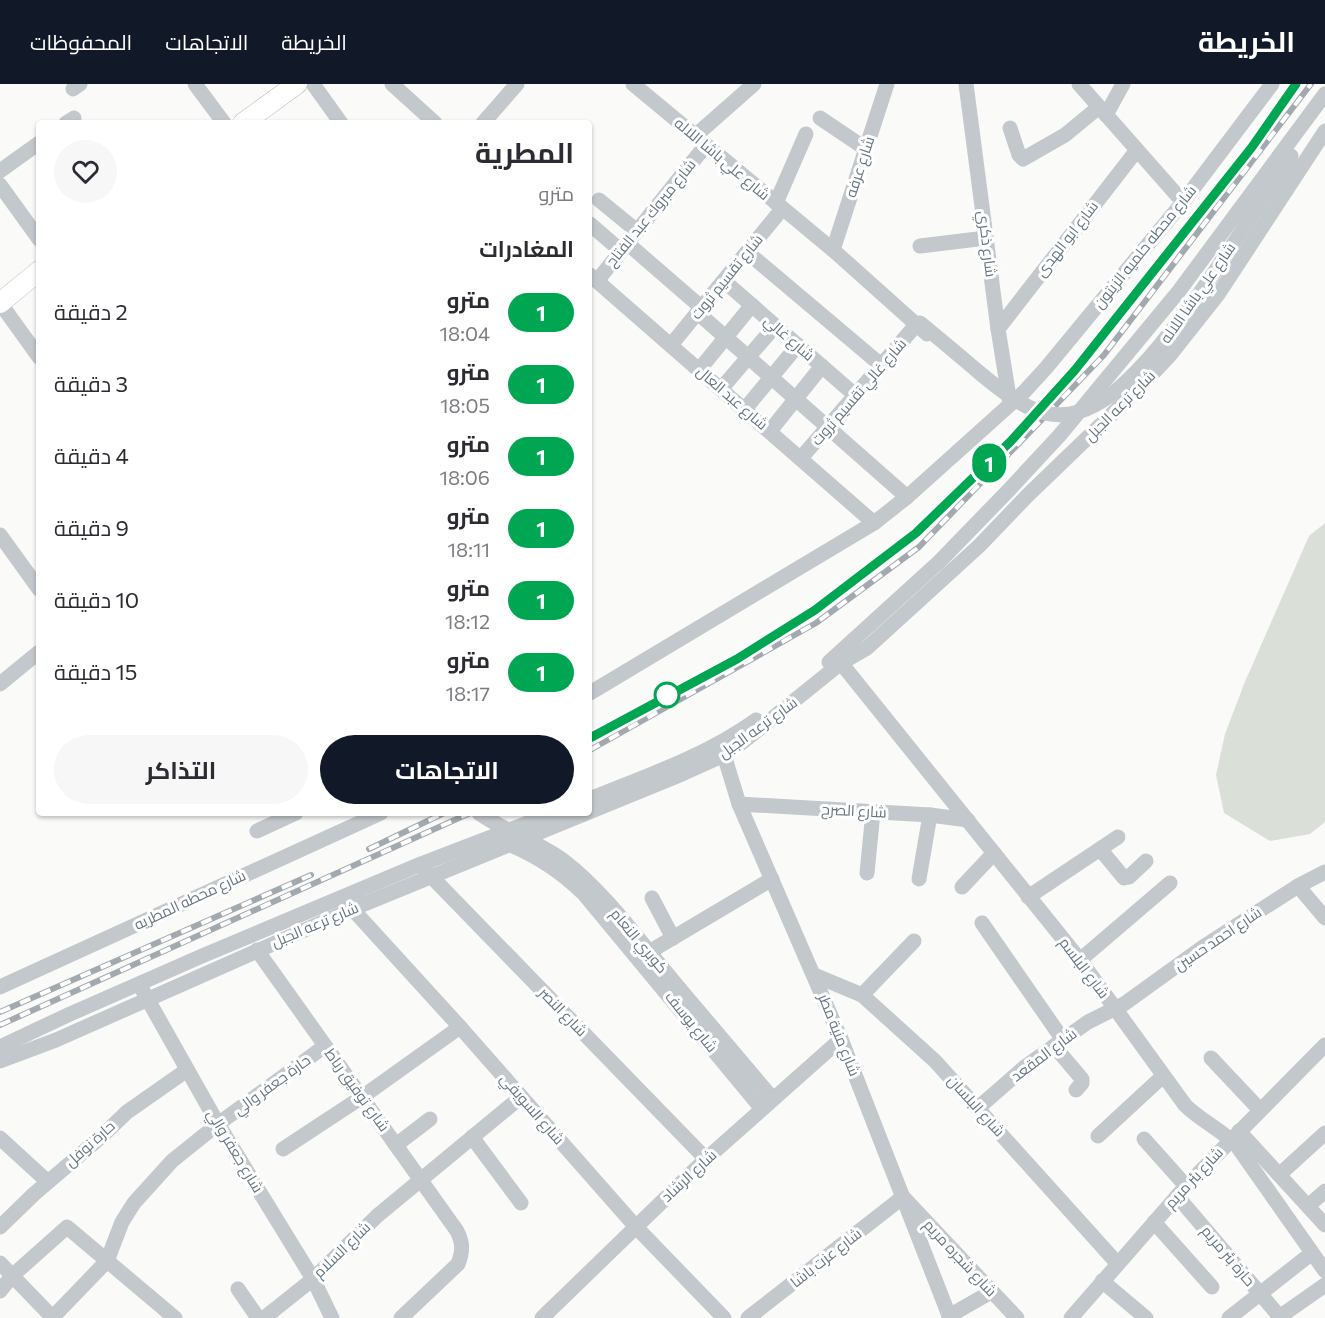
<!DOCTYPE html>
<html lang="ar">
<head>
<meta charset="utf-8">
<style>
	body { margin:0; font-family:Commissioner,Cairo,sans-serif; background:#f7f7f7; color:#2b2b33; direction:rtl; height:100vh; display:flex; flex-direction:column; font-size:22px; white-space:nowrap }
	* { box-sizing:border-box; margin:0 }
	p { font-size:20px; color:#7c7c81 }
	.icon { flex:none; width:33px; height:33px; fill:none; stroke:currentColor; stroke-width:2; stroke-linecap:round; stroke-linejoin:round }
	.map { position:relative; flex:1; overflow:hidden; direction:ltr }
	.details { position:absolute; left:36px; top:36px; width:556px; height:696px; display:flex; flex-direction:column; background:#fff; border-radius:6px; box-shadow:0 2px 4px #0004; direction:rtl }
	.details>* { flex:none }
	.badge { padding:0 12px; border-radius:20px; font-size:21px; line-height:39px }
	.map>.badge { position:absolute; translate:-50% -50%; box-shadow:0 0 0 3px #fff }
	h2 { padding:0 18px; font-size:22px; line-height:54px }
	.round { display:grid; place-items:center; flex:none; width:63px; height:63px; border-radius:32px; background:#f7f7f7 }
	.summary { display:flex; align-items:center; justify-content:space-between; height:102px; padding:0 18px }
	h1 { font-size:28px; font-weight:700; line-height:45px }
	.action { display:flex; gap:12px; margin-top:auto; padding:12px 18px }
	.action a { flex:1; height:69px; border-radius:36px; background:#111827; color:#fff; font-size:24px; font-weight:700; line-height:69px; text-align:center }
	.action a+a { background:#f7f7f7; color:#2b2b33 }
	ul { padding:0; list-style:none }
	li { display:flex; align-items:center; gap:18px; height:72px; padding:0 18px }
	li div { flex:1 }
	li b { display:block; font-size:22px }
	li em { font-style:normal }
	li .badge { min-width:66px; font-weight:700; text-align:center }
	header { display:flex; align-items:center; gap:36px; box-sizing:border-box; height:84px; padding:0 30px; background:#111827; color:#fff }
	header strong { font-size:28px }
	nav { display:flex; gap:33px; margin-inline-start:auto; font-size:21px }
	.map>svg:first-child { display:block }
</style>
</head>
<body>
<header>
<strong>الخريطة</strong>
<nav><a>الخريطة</a><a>الاتجاهات</a><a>المحفوظات</a></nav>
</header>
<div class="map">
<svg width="1325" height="1234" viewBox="0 0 1325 1234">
	<rect width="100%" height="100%" fill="#fafaf8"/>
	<!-- green -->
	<polygon fill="#dadfd7" points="1325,439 1325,738 1310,750 1270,757 1224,729 1216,691 1225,650 1244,600 1309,452"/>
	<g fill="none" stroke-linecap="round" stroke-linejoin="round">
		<defs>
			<g id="major">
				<polyline points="243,39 297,0"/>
				<polyline points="0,219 39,187"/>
			</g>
		</defs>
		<!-- major casing -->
		<use href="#major" stroke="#b5babe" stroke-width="21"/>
		<!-- minor -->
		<g stroke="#c3c8cc" stroke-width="15">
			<polyline points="195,0 224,39"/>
			<polyline points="313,0 341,39"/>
			<polyline points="392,0 435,39"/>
			<polyline points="633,0 833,166 927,250"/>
			<polyline points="966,0 998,245 1010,319"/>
			<polyline points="1079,0 1183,118"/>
			<polyline points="73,5 80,0"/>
			<polyline points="1106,31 1123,0"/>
			<polyline points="820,34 866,65"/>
			<polyline points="66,39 74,34"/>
			<polyline points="483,39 517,0"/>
			<polyline points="1010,44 1019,71 1023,75 1065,51 1099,23"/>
			<polyline points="695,52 754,0"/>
			<polyline points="0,87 39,59"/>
			<polyline points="0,101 39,155"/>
			<polyline points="599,116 637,147"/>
			<polyline points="776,119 806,50"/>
			<polyline points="590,140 621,167"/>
			<polyline points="627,159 702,224"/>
			<polyline points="920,162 986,154"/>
			<polyline points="833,166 887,0"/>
			<polyline points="747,168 881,281"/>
			<polyline points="590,191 874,439"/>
			<polyline points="597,197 706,61"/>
			<polyline points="724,197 855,311"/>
			<polyline points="0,219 39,273"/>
			<polyline points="698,229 907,413"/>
			<polyline points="998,245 1137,66"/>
			<polyline points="671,261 782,125"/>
			<polyline points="699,286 752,221"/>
			<polyline points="721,305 775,242"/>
			<path d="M1116,307C1148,279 1172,247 1197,213C1230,167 1260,119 1291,72"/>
			<polyline points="745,325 798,261"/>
			<polyline points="770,347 822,282"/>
			<polyline points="801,374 916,241"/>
			<polyline points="0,451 39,505"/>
			<polyline points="829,578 939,478 1007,408 1059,352 1179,207 1325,10"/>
			<path d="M841,579L1080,876L1185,1021C1201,1037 1222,1046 1237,1062L1325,1187"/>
			<polyline points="0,600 39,568"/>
			<polyline points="590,609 874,439 907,413 1024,308 1046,284 1183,118 1272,0"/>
			<polyline points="724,671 739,720 841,955 950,1234"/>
			<path d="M590,715C646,692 706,672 756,636"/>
			<polyline points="739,720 930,731 968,736"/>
			<polyline points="257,747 296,729"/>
			<path d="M511,761C539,773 562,788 584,810L762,1025"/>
			<polyline points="1100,765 1124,794 1129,793 1146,777"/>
			<polyline points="424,785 706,1075"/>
			<polyline points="867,789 873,728"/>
			<polyline points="919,795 930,731"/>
			<polyline points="1298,802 1325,834"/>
			<polyline points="962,803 994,769"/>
			<polyline points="1028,813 1118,753"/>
			<polyline points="652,814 673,854"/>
			<polyline points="346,818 460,943 636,1143 724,1234"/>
			<polyline points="982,839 1063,956"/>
			<path d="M257,866L457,1147C463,1159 463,1167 458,1180L401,1234"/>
			<polyline points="639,874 772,795"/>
			<polyline points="1080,876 1170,799"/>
			<polyline points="814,891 862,911 935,977 1117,1179"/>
			<polyline points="0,903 381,729"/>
			<polyline points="679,904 773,1015"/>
			<polyline points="143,907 218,1040 313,1195 332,1234"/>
			<polyline points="862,911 914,857"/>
			<polyline points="1054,962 1082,995 1082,999 1076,1006"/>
			<polyline points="0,963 70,930 202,872 421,780 554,729"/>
			<polyline points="1211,974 1260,1026"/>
			<polyline points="0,977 56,956 352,825 682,690 724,671 744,657 841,579 867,564 979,462 1028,411 1137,306 1170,271 1219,209 1325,47"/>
			<polyline points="978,1024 1026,982 1088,938 1124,920 1203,863 1298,802 1325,788"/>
			<polyline points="1239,1047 1325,1141"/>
			<polyline points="1098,1052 1163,992"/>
			<polyline points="472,1053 521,1119"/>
			<polyline points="0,1054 48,1098"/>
			<polyline points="1144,1055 1186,1102"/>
			<polyline points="396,1061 430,1035"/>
			<polyline points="283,1065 362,1013 460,943"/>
			<polyline points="1279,1091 1325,1049"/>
			<polyline points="1177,1112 1280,1233"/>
			<polyline points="1308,1122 1325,1107"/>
			<polyline points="1154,1138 1212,1203"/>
			<polyline points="0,1143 34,1110 102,1052 127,1028 187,986"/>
			<polyline points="0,1179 53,1234"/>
			<polyline points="1102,1197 1146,1234"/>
			<polyline points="238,1205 258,1234"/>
			<polyline points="0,1207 13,1191 67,1143 175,1234"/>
			<polyline points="949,1232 991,1208"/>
			<polyline points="52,1234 107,1177 122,1138 134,1119 172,1077 218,1040 325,962"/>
			<polyline points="264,1234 313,1195 377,1132 521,1013"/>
			<polyline points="542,1234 706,1075 841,955"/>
			<polyline points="748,1234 903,1113 1017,1234"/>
			<polyline points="1071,1234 1186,1102 1325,961"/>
			<polyline points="1229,1234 1312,1169"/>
			<polyline points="1278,1234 1325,1201"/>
		</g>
		<!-- major -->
		<use href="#major" stroke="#fff" stroke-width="20"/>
		<defs>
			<g id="rail">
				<polyline points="1250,66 1296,0"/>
				<polyline points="1038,327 1075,286 1235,85"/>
				<path d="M754,565C832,516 903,464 969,398"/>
				<polyline points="590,654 720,584"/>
				<polyline points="590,666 816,539 919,463 1104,271 1311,0"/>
				<polyline points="369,765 444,729"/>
				<polyline points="0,928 311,791"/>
				<polyline points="0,941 470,729"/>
			</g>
		</defs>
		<!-- rail casing -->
		<use href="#rail" stroke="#a2aab0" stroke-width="6"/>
		<!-- rail -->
		<use href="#rail" stroke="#fff" stroke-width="4" stroke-dasharray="11" stroke-linecap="butt"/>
		<!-- minor-bridge -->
		<g stroke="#c3c8cc" stroke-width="15">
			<path d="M920,239C941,256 961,273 981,290C1028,329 1062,350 1116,307"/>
			<path d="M479,729C506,748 537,757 564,777C606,809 644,863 679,904"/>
		</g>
	</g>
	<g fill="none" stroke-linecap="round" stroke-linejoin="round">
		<defs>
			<polyline id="line" points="590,654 737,575 815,526 916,449 1011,357 1075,286 1252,63 1296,0"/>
		</defs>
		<!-- line casing -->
		<use href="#line" stroke="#fff" stroke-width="14"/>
		<!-- line -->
		<use href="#line" stroke="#00a651" stroke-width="9"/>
	</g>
	<!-- markers -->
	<circle fill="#fff" stroke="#00a651" stroke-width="3" cx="667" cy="611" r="12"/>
	<g text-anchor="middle" stroke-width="6" stroke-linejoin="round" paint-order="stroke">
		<!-- street labels -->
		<g font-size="15" fill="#657683" stroke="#fff">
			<text transform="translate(722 75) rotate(40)" y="5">شارع علي باشا اللاله</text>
			<text transform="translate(860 83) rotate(-72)" y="5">شارع عرفه</text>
			<text transform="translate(651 129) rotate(-51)" y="5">شارع مبروك عبد الفتاح</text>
			<text transform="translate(1067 155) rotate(-52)" y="5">شارع ابو الهدى</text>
			<text transform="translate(987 160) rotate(83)" y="5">شارع ذكري</text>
			<text transform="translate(1145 163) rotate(-51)" y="5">شارع محطه حلميه الزيتون</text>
			<text transform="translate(727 193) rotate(-51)" y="5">شارع تقسيم ثروت</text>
			<text transform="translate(1198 209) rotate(-55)" y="5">شارع علي باشا اللاله</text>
			<text transform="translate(789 254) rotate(41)" y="5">شارع غالي</text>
			<text transform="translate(859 308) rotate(-49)" y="5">شارع غالي تقسيم ثروت</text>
			<text transform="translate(732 314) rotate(41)" y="5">شارع عبد العال</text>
			<text transform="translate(1120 322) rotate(-45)" y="5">شارع ترعه الجبل</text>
			<text transform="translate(758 644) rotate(-36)" y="5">شارع ترعه الجبل</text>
			<text transform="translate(854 727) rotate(3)" y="5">شارع الصرح</text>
			<text transform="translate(190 816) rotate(-25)" y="5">شارع محطه المطريه</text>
			<text transform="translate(315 841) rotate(-23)" y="5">شارع ترعه الجبل</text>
			<text transform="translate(1218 855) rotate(-34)" y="5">شارع احمد حسين</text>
			<text transform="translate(639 857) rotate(50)" y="5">كوبري النعام</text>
			<text transform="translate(1084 884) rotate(53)" y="5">شارع البلسم</text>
			<text transform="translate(563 928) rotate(46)" y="5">شارع النصر</text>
			<text transform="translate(691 938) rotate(51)" y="5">شارع يوسف</text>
			<text transform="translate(839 951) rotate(68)" y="5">شارع منية مطر</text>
			<text transform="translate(1044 971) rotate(-37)" y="5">شارع المقعد</text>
			<text transform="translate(272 1001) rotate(-36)" y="5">حارة جعفر والي</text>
			<text transform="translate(357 1006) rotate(54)" y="5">شارع توفيق رباط</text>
			<text transform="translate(976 1022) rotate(48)" y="5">شارع البلسان</text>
			<text transform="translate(532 1025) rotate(49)" y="5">شارع السويفي</text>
			<text transform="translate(90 1060) rotate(-42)" y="5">حارة نوفل</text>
			<text transform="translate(235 1067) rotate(59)" y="5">شارع جعفر والي</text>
			<text transform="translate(689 1092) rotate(-43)" y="5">شارع الرشاد</text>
			<text transform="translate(1194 1094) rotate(-47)" y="5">شارع بئر مريم</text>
			<text transform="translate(342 1166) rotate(-44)" y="5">شارع السلام</text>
			<text transform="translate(1228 1172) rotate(50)" y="5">حارة بئر مريم</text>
			<text transform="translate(826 1174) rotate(-38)" y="5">شارع عزت باشا</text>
			<text transform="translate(960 1174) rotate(47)" y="5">شارع شجره مريم</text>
		</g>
	</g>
</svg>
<b class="badge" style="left:989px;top:379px;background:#00a651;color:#fff">1</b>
<section class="details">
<div class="summary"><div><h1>المطرية</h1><p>مترو</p></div><a class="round"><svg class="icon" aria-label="heart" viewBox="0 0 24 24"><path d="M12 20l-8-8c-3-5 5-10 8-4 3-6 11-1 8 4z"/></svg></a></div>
<h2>المغادرات</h2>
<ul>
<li><span class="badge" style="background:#00a651;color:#fff">1</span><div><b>مترو</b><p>18:04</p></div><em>2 دقيقة</em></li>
<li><span class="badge" style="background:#00a651;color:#fff">1</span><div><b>مترو</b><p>18:05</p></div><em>3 دقيقة</em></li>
<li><span class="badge" style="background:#00a651;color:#fff">1</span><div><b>مترو</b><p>18:06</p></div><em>4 دقيقة</em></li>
<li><span class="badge" style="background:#00a651;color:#fff">1</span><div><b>مترو</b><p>18:11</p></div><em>9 دقيقة</em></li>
<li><span class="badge" style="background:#00a651;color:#fff">1</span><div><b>مترو</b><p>18:12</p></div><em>10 دقيقة</em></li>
<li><span class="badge" style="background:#00a651;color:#fff">1</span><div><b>مترو</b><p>18:17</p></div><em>15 دقيقة</em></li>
</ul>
<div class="action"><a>الاتجاهات</a><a>التذاكر</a></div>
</section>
</div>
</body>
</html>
